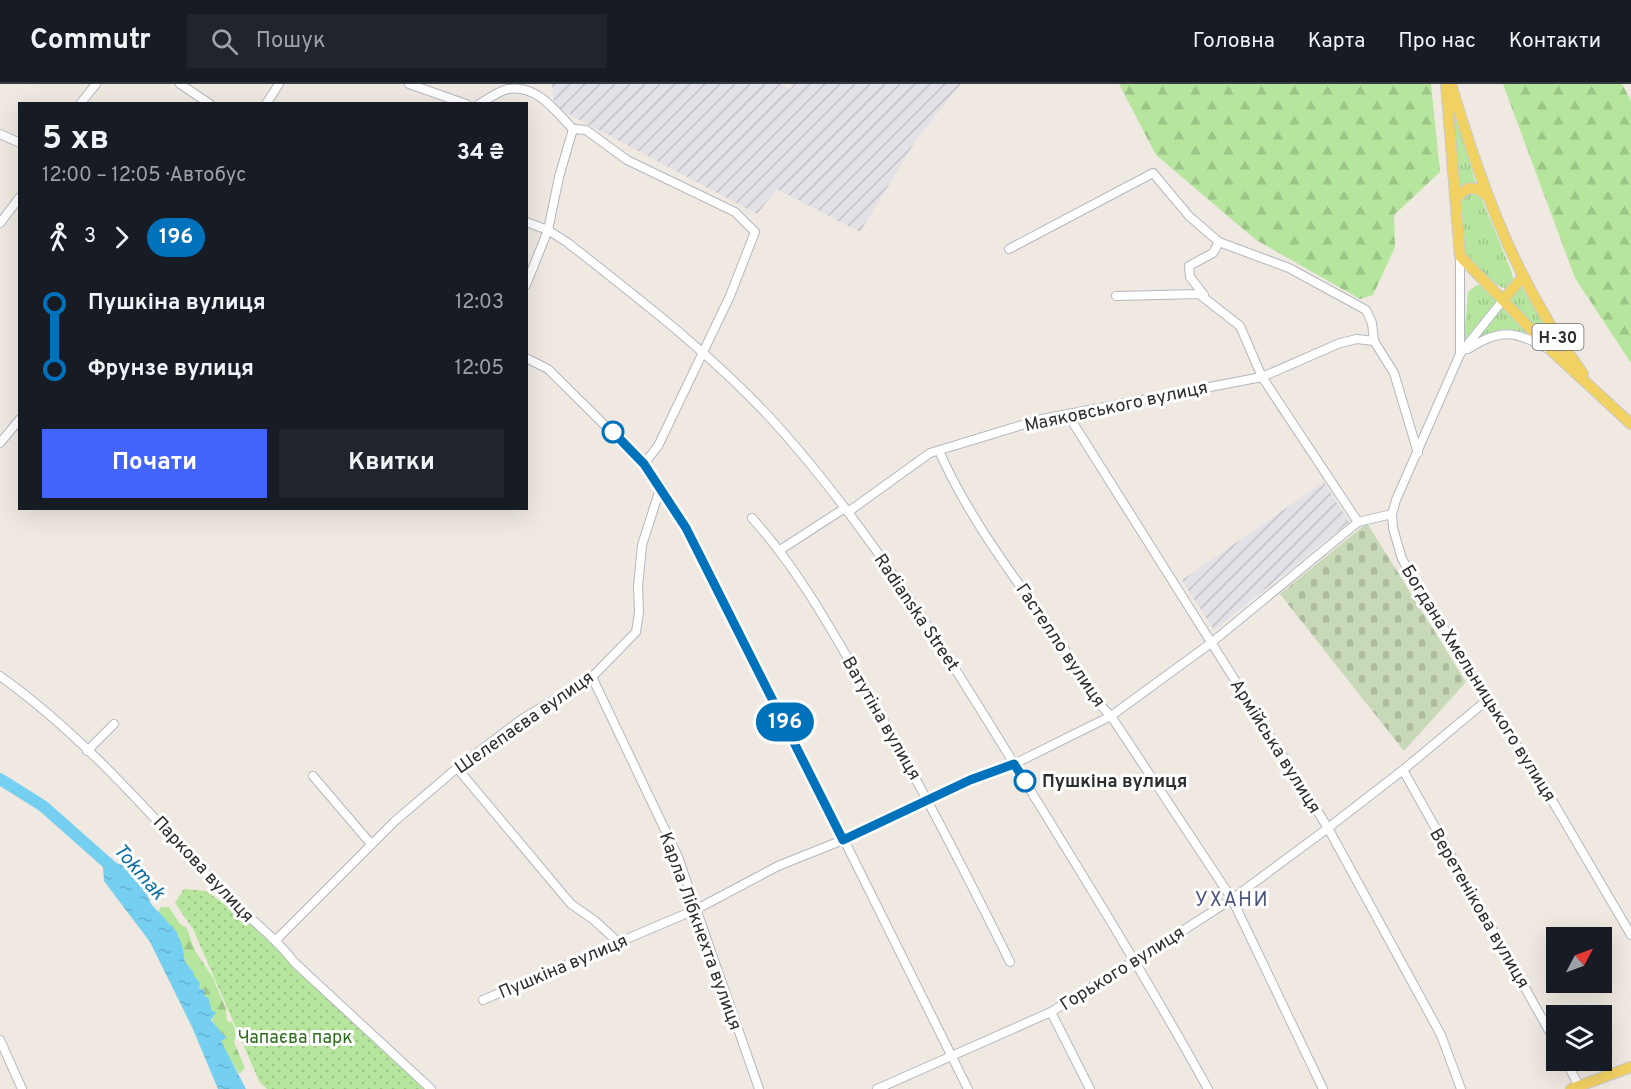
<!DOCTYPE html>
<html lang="uk">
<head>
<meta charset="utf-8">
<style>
	body { margin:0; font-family:Overpass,sans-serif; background:#20242c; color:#f1f3f6; height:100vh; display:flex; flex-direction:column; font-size:22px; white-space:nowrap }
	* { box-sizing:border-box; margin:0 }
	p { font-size:20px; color:#9ea1a6 }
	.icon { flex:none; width:33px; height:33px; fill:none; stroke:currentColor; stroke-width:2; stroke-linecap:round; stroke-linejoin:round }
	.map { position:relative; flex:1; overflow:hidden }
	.panel { position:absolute; left:18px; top:18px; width:510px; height:408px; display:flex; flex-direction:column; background:#171b24; border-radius:0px; box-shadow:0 6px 24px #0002 }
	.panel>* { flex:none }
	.badge { padding:0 12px; border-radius:20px; font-size:21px; line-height:39px }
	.needle { width:39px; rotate:49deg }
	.tools { position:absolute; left:1546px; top:843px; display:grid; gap:12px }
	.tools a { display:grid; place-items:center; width:66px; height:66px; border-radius:0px; background:#171b24; box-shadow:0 6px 24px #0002; font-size:30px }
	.map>.badge { position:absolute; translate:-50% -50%; box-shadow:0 0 0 3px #fff }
	.legs { display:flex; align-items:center; gap:9px; height:66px; padding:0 24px; font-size:20px }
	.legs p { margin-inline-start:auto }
	.overview { display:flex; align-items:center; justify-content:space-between; height:102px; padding:0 24px }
	h1 { font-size:33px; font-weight:700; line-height:45px }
	.cta { display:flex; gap:12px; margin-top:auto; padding:12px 24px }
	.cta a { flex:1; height:69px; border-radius:0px; background:#4264fb; color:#fff; font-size:24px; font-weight:700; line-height:69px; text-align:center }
	.cta a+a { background:#20242c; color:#f1f3f6 }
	ul { padding:0 24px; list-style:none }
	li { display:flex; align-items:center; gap:21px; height:66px; font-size:22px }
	li i { display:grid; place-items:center; width:9px; height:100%; margin:0 8px; background:currentColor }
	li i::after { content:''; width:15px; height:15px; margin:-8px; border:4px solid; border-radius:50%; background:#171b24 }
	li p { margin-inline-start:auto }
	li:first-child i { background:linear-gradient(#0000 50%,currentColor 0) }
	li:last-child i { background:linear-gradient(currentColor 50%,#0000 0) }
	header { display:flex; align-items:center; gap:36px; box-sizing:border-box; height:84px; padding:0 30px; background:#171b24; border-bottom:2px solid #363941 }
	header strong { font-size:28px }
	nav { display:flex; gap:33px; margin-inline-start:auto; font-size:21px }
	.search { width:420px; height:54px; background:#20242c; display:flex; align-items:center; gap:15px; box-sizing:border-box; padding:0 21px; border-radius:0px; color:#9ea1a6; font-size:22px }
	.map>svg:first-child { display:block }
</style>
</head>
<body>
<header>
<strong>Commutr</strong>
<div class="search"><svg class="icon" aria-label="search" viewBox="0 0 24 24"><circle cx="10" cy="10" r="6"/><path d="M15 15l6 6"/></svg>Пошук</div>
<nav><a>Головна</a><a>Карта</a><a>Про нас</a><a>Контакти</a></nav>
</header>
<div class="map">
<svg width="1631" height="1005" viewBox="0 0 1631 1005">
	<defs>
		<pattern id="industrial-furrows" width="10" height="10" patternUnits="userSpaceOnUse" patternTransform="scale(1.5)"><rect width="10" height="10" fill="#e3e1e8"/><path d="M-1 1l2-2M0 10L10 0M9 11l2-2" fill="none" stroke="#c3c1c7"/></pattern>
		<pattern id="grass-tufts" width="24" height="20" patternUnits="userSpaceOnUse" patternTransform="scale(1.5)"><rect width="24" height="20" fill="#b6e59e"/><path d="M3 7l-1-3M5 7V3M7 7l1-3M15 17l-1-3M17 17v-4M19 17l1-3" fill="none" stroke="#9dc588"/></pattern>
		<pattern id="forest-firs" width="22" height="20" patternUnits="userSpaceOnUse" patternTransform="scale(1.5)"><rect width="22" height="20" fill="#b6e59e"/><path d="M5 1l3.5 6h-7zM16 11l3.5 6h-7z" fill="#9dc588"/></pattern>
		<pattern id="cemetery-stones" width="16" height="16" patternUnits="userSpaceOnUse" patternTransform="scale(1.5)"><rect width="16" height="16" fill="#c8d9b8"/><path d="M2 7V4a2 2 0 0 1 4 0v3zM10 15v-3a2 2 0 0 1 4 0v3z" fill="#acbb9e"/></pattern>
		<pattern id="park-dots" width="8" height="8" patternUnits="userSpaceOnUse" patternTransform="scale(1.5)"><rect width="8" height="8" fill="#b6e59e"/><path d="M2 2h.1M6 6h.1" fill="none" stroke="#9dc588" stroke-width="1.8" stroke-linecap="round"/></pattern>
		<pattern id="water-ripples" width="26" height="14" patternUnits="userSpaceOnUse" patternTransform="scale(1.5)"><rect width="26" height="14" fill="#75cff0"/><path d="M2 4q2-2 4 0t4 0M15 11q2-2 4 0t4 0" fill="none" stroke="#66b2ce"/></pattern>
	</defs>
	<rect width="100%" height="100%" fill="#efe9e1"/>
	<!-- industrial -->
	<g fill="url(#industrial-furrows)">
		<polygon points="552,0 781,0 790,5 794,0 961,0 916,56 860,148 777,105 757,130 554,22"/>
		<polygon points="1324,398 1349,438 1214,546 1182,496"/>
	</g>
	<!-- grass -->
	<g fill="url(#grass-tufts)">
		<polygon points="1450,9 1476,100 1459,104"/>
		<path d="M1470,108L1480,111L1511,186L1513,195L1505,204C1495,204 1467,177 1465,168C1461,152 1462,132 1461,116Z"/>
		<polygon points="1477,201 1483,201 1498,216 1464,257 1468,208"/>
		<polygon points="1521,202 1564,273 1509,217"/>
		<path d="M1504,222L1529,250C1510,242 1493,244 1476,256Z"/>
	</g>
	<!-- forest -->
	<g fill="url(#forest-firs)">
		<polygon points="1119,0 1431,0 1440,88 1394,131 1395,163 1373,211 1360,215 1256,156 1156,71"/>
		<polygon points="1503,0 1622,0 1631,17 1631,279 1575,194"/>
		<path d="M161,823H169L180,840L187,844L194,865L213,894L226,925L227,937L232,938C235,945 237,951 234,958L245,984L239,990L220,957L226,955L213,941L212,927L203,909L205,908L199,905L185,878L176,847L163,836L158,828Z"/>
	</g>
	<!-- cemetery -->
	<polygon fill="url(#cemetery-stones)" points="1367,439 1466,598 1404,667 1280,510"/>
	<!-- park -->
	<polygon fill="url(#park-dots)" points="184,805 206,807 243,833 424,1005 267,1005 259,997 193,845 175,819"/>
	<!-- water -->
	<polygon fill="url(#water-ripples)" points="102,772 110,778 129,782 143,800 151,820 176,847 182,861 185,878 194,889 194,892 200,899 199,905 204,905 205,913 208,913 212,927 216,928 211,936 226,954 221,957 246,1005 218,1005 192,943 150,858 104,797"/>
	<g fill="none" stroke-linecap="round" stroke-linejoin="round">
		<!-- river -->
		<polyline stroke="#75cff0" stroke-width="12" points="0,695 43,722 113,784"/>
		<defs>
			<g id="minor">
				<polyline points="180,0 210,20"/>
				<polyline points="409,0 466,20"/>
				<polyline points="80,20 96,0"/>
				<polyline points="266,20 279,0"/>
				<path d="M479,20C488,15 499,7 508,5C537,0 555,27 573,45L586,46L627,76L735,128L755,148L730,212L658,362L644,380"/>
				<polyline points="0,50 20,59"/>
				<path d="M526,138L548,146L568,159C640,216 713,271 775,339C872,447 948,572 1024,696C1087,798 1150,900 1208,1005"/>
				<polyline points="0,139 20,113"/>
				<polyline points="1009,165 1153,89 1189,132 1219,158 1289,184 1366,226 1372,239 1374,257"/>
				<polyline points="526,201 548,146 559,93 573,45"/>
				<polyline points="1204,211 1190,193 1189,182 1213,169 1219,158"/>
				<polyline points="1116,212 1199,210 1240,242 1262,293 1358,438"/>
				<polyline points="1503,216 1460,270 1396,416 1392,430 1393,444 1402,475 1487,616 1549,711 1631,851"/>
				<path d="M1468,265C1499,245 1514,246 1546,264"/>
				<polyline points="1460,270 1460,172"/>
				<polyline points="526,274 548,285 644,380 661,402 686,445 766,599 968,1005"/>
				<polyline points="1068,331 1328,744 1441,951 1461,1005"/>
				<polyline points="0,359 20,335"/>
				<path d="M939,367C970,437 1018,498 1062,561C1078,585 1089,611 1111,632L1232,815L1323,1005"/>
				<polyline points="848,428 930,369 1042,335 1262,293 1340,259 1357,255 1374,257 1394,289 1418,369"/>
				<path d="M752,434C798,485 831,545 865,604C917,694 964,785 1010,878"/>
				<polyline points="780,466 845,424"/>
				<path d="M0,592C83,651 151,731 220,805C244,831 273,850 294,878L431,1005"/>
				<polyline points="592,593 678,773 759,1005"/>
				<polyline points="87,667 114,640"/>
				<polyline points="457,684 571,820 594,836 619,859"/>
				<polyline points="1403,686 1557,961"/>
				<polyline points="313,692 371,760"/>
				<polyline points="277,855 395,737 457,684 522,635 592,593 636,548 639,528 638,503 642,461 661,402"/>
				<polyline points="483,916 697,825 778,782 843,756 970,696 1014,680 1111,632 1211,559 1358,438 1392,430"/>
				<polyline points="1051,928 1090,1005"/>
				<polyline points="0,956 22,1005"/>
				<polyline points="1565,976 1579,1002"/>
				<polyline points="877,1005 1051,928 1179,849 1232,815 1328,744 1403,686 1487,616"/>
			</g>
			<g id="major">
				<polyline points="1446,0 1460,172 1553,268 1631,340"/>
				<path d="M1451,0C1483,108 1516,198 1583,290"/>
				<polyline points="1457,113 1468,104 1478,105 1486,111"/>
				<polyline points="1503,216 1522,194"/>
				<polyline points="1571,1005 1631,983"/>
			</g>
		</defs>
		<!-- minor casing -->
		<use href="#minor" stroke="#b4b7c1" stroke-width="10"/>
		<!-- major casing -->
		<use href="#major" stroke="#c9c9c9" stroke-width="12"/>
		<!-- minor -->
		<use href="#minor" stroke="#fff" stroke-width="8"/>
		<!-- major -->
		<use href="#major" stroke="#f2d163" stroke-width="10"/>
	</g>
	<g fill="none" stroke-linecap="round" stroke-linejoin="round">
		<defs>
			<polyline id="line-1" points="613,348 644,380 686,444 843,756 970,696 1014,680 1025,697"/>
		</defs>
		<!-- line-1 casing -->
		<use href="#line-1" stroke="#fff" stroke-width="14"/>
		<!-- line-1 -->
		<use href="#line-1" stroke="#0072bc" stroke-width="9"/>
	</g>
	<!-- markers -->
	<g fill="#fff" stroke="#0072bc" stroke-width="3">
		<circle cx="613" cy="348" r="10"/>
		<circle cx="1025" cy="697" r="10"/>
	</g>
	<g text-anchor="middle" stroke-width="6" stroke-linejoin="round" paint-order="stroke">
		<!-- shield labels -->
		<rect fill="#fff" stroke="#6d6d6d" stroke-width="1.5" x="1532.5" y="240" width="51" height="26" rx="4.5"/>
		<g font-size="16" font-weight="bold" fill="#2e2e2e">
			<text x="1558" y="259">Н-30</text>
		</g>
		<!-- street labels -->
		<g font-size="18" fill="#2e2e2e" stroke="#fff">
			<text transform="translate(1116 322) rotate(-12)" y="6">Маяковського вулиця</text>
			<text transform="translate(917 528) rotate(56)" y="6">Radianska Street</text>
			<text transform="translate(1061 561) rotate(56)" y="6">Гастелло вулиця</text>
			<text transform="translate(1479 599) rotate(58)" y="6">Богдана Хмельницького вулиця</text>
			<text transform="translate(882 634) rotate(60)" y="6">Ватутіна вулиця</text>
			<text transform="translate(524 638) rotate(-35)" y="6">Шелепаєва вулиця</text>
			<text transform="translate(1276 662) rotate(58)" y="6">Армійська вулиця</text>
			<text transform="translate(204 785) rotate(47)" y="6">Паркова вулиця</text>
			<text transform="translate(1480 824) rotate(60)" y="6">Веретенікова вулиця</text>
			<text transform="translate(701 847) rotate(70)" y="6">Карла Лібкнехта вулиця</text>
			<text transform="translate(563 882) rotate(-23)" y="6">Пушкіна вулиця</text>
			<text transform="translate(1122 884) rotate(-32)" y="6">Горького вулиця</text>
		</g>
		<!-- stop labels -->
		<g font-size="18" font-weight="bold" fill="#2e2e2e" stroke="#fff" text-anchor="start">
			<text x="1042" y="703">Пушкіна вулиця</text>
		</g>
		<!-- park labels -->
		<g font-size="18" fill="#2c6e1b" stroke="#fff">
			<text x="295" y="959">Чапаєва парк</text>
		</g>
		<!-- water labels -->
		<g font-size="20" font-style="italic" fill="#0d6fa3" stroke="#fff">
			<text transform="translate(140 787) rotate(49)" y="7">Tokmak</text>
		</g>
		<!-- neighbourhood labels -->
		<g font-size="20" letter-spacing="1.5" fill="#4d5680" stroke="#fff">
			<text x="1232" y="822">УХАНИ</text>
		</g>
	</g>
</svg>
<div class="tools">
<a><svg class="needle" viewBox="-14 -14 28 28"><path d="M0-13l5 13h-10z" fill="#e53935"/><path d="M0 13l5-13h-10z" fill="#9ea1a6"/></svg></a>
<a><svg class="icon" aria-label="layers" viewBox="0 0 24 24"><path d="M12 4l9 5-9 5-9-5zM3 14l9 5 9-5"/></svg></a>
</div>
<b class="badge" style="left:785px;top:638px;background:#0072bc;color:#fff">196</b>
<section class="panel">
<div class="overview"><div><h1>5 хв</h1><p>12:00 – 12:05 · Автобус</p></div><b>34 ₴</b></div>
<div class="legs"><svg class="icon" aria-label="walk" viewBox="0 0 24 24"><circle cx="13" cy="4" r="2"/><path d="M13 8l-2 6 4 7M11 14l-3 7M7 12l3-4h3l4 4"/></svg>3<svg class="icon" aria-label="forward" viewBox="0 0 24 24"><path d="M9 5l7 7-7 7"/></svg><b class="badge" style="background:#0072bc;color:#fff">196</b></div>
<ul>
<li><i style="color:#0072bc"></i><b>Пушкіна вулиця</b><p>12:03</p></li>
<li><i style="color:#0072bc"></i><b>Фрунзе вулиця</b><p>12:05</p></li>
</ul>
<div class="cta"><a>Почати</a><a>Квитки</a></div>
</section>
</div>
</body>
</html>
